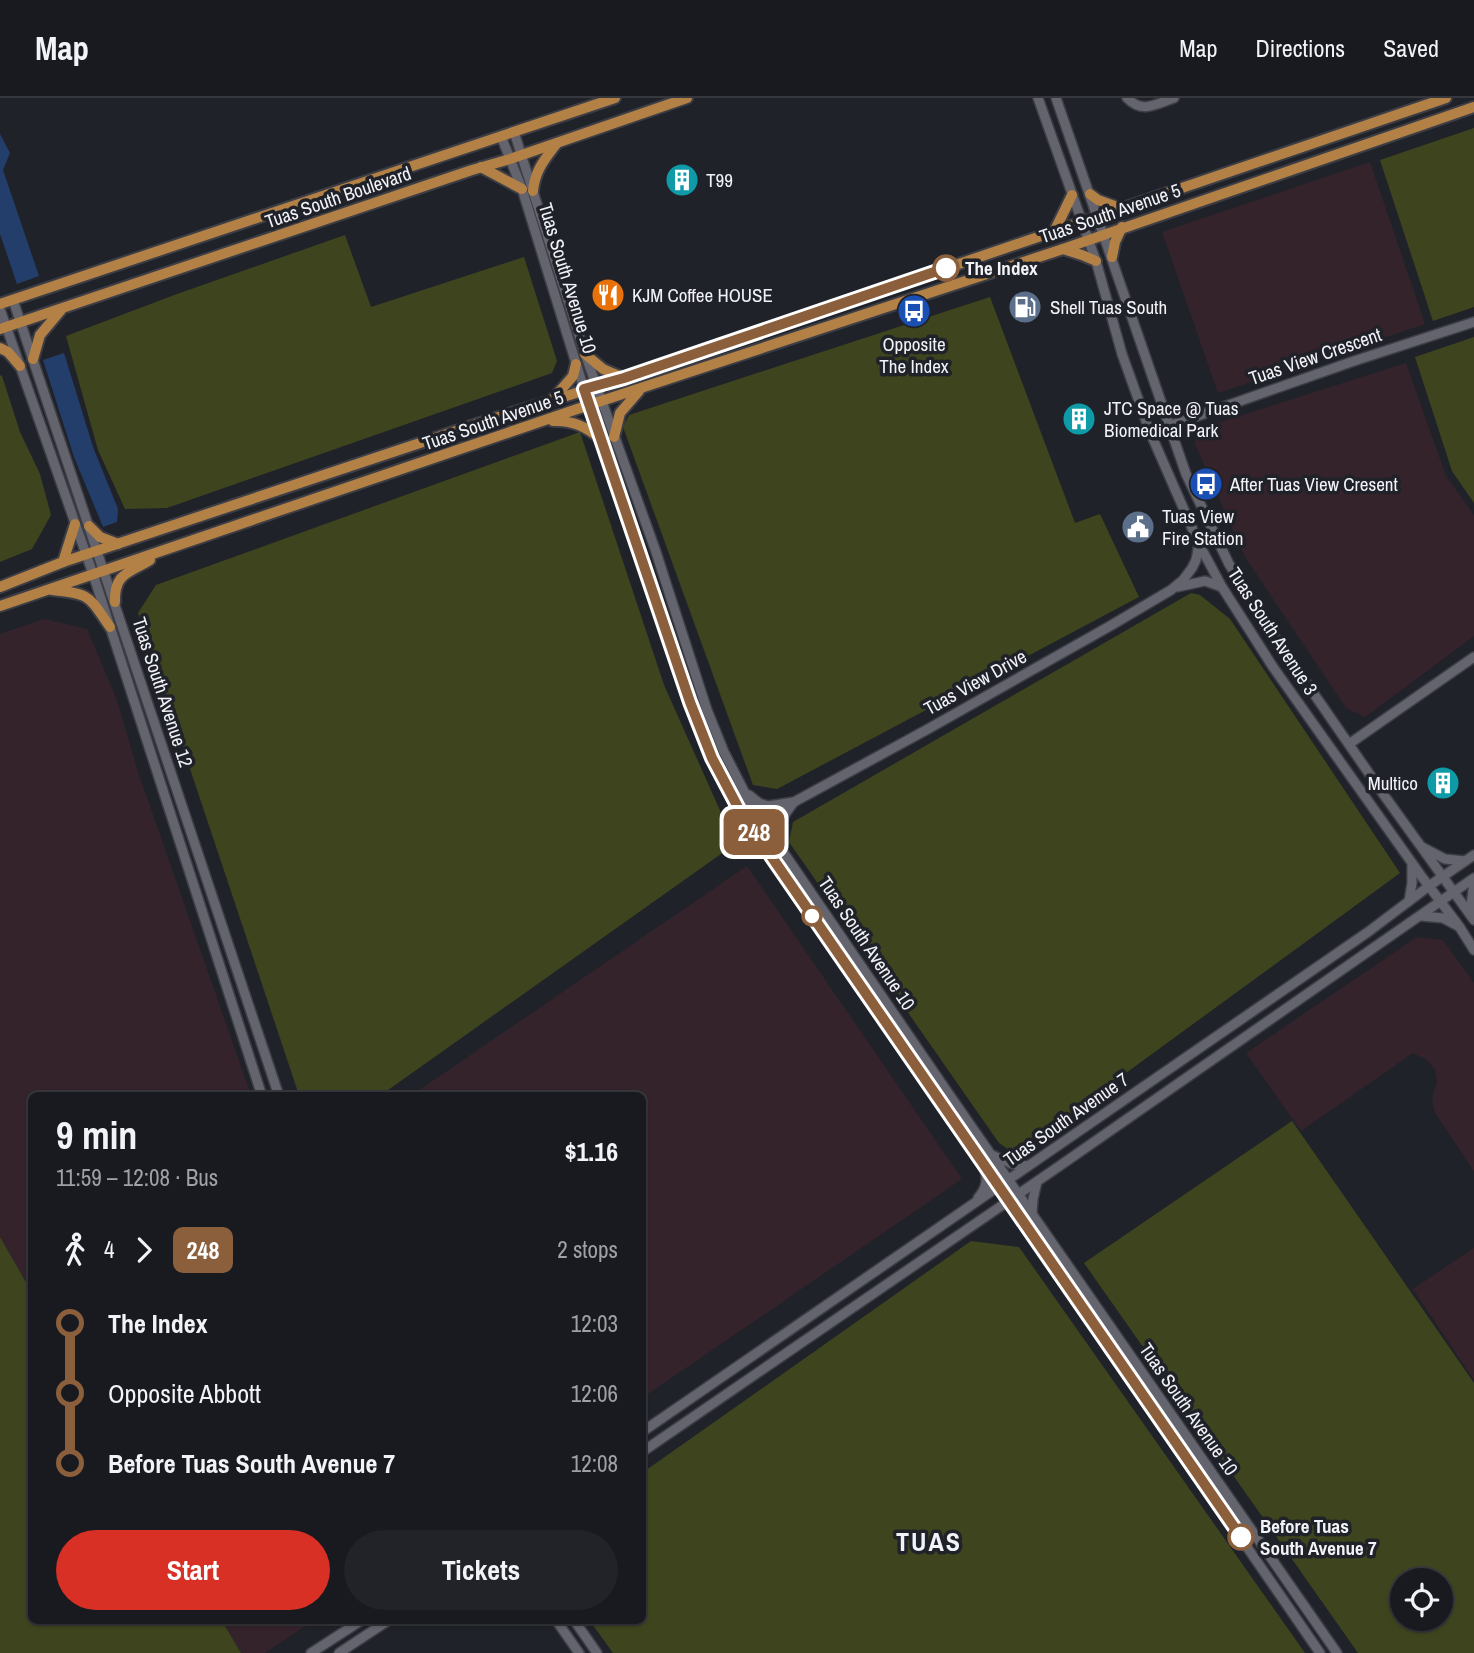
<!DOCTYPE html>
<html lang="en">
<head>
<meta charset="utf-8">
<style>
	body { margin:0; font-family:"Archivo Narrow",sans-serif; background:#212328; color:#f1f3f6; height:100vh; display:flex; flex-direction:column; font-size:26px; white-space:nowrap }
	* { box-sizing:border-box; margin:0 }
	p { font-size:23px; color:#9fa1a4 }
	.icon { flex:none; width:38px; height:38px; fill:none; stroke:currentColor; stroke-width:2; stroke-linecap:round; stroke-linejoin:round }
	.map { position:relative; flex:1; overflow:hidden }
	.panel { position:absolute; left:28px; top:994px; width:618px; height:532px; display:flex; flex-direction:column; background:#181a1f; border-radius:10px; box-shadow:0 2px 5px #0004,0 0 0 2px #36383d }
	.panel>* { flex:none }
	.badge { padding:0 14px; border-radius:10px; font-size:24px; line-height:46px }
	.controls { position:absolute; left:1390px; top:1470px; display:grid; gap:14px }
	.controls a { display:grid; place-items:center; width:63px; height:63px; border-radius:50%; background:#181a1f; box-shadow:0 2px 5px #0004,0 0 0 2px #36383d; font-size:35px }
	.map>.badge { position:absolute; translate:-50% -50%; box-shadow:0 0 0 4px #fff }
	.legs { display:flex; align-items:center; gap:10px; height:77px; padding:0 28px; font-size:23px }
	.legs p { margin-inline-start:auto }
	.head { display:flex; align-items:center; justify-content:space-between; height:119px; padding:0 28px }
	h1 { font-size:38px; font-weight:700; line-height:52px }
	.cta { display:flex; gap:14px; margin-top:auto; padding:14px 28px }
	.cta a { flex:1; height:80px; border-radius:42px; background:#d93025; color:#fff; font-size:28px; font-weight:700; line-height:80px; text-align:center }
	.cta a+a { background:#212328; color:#f1f3f6 }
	ul { padding:0 28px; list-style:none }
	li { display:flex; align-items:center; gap:24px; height:70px; font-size:26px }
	li i { display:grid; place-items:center; width:10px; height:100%; margin:0 9px; background:currentColor }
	li i::after { content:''; width:18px; height:18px; margin:-9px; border:5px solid; border-radius:50%; background:#181a1f }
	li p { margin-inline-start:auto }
	li:first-child i { background:linear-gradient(#0000 50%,currentColor 0) }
	li:last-child i { background:linear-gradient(currentColor 50%,#0000 0) }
	header { display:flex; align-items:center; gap:42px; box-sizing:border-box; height:98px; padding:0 35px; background:#181a1f; border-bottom:2px solid #36383d }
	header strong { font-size:33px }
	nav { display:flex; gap:38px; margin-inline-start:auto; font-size:24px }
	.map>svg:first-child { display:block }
</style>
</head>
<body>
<header>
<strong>Map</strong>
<nav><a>Map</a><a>Directions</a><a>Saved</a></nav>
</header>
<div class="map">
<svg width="1474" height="1555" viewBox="0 0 1474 1555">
	<rect width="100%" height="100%" fill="#202229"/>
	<!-- industrial -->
	<g fill="#35232b">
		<polygon points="1370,64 1425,226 1218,295 1162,134"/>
		<polygon points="1406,265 1446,378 1474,417 1474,538 1365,619 1346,610 1245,459 1194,344 1208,328"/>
		<polygon points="44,521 87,531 117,602 138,674 251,997 32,998 31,1193 0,1139 0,536"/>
		<polygon points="747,768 962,1081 642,1300 642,998 412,997"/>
		<polygon points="1417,839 1443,842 1474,885 1474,1073 1435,1015 1432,1001 1437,983 1435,971 1427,962 1413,955 1301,1033 1246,955"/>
		<polygon points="1474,1150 1474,1282 1413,1191"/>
		<polygon points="222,1523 313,1523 265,1555 241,1555"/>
	</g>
	<!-- green -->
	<g fill="#3e451e" fill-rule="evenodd">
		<polygon points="1474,30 1474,209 1433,223 1380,62"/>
		<polygon points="345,137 371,209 524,159 557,263 552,275 167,410 125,411 98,352 66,238 177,196"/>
		<polygon points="990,199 1075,425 1100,416 1139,499 777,691 753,687 623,329 629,317"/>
		<polygon points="1474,239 1474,405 1452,373 1415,259"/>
		<polygon points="0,277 2,278 20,334 40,376 51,417 32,451 0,464"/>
		<polygon points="580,334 664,587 735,746 381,997 299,997 138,515 156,487"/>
		<polygon points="1191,495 1200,497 1230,521 1400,775 1015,1056 999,1045 789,744 793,724"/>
		<path d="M1292,1023L1474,1285V1555H1358L1084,1165ZM1402,1482H1440V1521H1402Z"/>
		<polygon points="0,1139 31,1193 32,1522 222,1523 241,1555 0,1555"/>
		<polygon points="971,1143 1019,1149 1305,1555 613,1555 590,1523 642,1522 642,1375"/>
	</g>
	<!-- water -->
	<g fill="#243e6b">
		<polygon points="0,36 10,55 3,72 39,178 17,186 0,136"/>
		<polygon points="64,255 93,349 118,411 117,424 103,429 74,359 43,262"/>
	</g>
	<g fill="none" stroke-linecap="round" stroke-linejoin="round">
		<defs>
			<g id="minor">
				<polyline points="1038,0 1096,163 1122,256 1150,334 1199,446 1222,489 1273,569 1422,779 1459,828 1474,852"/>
				<polyline points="1056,0 1186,376 1229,466 1276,541 1386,700 1474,822"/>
				<path d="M1127,0C1142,16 1156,6 1174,0"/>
				<polyline points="514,34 585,256 655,451 707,612 724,654 751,707 946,992 1337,1555"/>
				<polyline points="501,38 522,91 589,307 690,605 712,660 740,713 1320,1555"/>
				<polyline points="13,202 279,998"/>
				<polyline points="0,211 93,476 262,998"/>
				<polyline points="1169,328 1354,263 1474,224"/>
				<polyline points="1177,489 1205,483 1222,489"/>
				<polyline points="1349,646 1474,559"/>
				<polyline points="749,697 759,705 768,708 794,704 928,631 1110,528 1171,492 1183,482 1192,470 1196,462 1199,446"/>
				<path d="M778,744C778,726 782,719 794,704"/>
				<polyline points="1422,749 1445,761 1465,763"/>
				<polyline points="1409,803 1412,785 1412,767"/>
				<polyline points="1421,818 1443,820 1458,828"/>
				<polyline points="1474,818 1471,807 1474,785"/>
				<polyline points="992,1057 1012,1066 1028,1068"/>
				<path d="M978,1100C987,1090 988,1081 984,1068"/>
				<polyline points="1032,1115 1033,1101 1037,1084"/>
				<polyline points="642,1334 1368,834 1429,788 1474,757"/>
				<polyline points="642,1354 1058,1069 1474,780"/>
				<polyline points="556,1522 579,1555"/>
				<polyline points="574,1522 597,1555"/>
				<polyline points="311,1555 362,1522"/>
				<polyline points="339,1555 389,1522"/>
			</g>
			<g id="major">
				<polyline points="481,69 522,91"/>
				<path d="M533,93C535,72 545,61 557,45"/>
				<polyline points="1090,96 1098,102 1120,110"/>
				<polyline points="1054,134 1072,97"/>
				<polyline points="1063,151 1082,157 1096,163"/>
				<polyline points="1112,159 1115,144 1122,129"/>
				<polyline points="0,206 615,0"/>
				<polyline points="0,231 472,72 510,61 687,0"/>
				<polyline points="0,250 8,254 20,268"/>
				<polyline points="585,256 603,271 624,280"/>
				<polyline points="33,261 40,237 61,212"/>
				<polyline points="554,300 573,278 576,266"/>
				<path d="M553,323C573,322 586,329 601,341"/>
				<polyline points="614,339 620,315 639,293"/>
				<polyline points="89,428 100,439 118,446"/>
				<polyline points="63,464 75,426"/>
				<polyline points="0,489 63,464 483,324 624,280 1446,0"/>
				<path d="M52,492C91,496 88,497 110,529"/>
				<path d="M115,504C114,475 129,475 150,462"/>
				<polyline points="0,508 589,307 1063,151 1474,9"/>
			</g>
		</defs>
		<!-- minor casing -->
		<use href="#minor" stroke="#3d3e45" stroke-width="12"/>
		<!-- major casing -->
		<use href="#major" stroke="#3d3e45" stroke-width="14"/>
		<!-- minor -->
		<use href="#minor" stroke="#63646d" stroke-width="9"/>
		<!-- major -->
		<use href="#major" stroke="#b38145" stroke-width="10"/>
	</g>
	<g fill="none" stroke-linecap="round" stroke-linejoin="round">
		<defs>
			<polyline id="line-1" points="946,170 624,280 584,291 690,604 712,660 740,713 1241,1439"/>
		</defs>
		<!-- line-1 casing -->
		<use href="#line-1" stroke="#fff" stroke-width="16"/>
		<!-- line-1 -->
		<use href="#line-1" stroke="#8b5e3c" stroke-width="10"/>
	</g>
	<!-- icons -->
	<defs>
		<symbol id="building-disc" viewBox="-11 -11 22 22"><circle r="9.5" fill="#0f9aa8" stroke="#202229"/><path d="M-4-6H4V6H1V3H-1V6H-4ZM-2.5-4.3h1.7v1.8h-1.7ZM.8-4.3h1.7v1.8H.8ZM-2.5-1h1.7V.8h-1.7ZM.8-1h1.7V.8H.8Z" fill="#fff"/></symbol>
		<symbol id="restaurant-disc" viewBox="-11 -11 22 22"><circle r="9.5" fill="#e8710a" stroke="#202229"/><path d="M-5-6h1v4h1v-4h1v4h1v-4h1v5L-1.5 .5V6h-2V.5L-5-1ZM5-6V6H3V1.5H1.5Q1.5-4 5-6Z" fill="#fff"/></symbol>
		<symbol id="fuel-disc" viewBox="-11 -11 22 22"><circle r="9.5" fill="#5c6f8a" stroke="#202229"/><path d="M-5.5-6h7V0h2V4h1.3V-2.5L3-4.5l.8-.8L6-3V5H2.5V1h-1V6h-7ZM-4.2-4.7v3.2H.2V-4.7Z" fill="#fff"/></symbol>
		<symbol id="bus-disc" viewBox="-11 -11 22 22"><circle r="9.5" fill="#1a4fb4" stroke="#202229"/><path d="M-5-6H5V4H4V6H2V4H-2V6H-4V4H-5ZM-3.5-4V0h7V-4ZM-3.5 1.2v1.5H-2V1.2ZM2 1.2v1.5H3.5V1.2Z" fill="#fff"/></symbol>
		<symbol id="civic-disc" viewBox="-11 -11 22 22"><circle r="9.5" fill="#5c6f8a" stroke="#202229"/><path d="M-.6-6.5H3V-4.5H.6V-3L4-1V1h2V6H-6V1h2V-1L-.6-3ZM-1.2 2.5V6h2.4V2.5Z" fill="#fff"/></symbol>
	</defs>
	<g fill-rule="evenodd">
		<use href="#building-disc" x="663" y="63" width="38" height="38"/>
		<use href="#restaurant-disc" x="589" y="178" width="38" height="38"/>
		<use href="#fuel-disc" x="1006" y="190" width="38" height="38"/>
		<use href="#bus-disc" x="895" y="194" width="38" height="38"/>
		<use href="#building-disc" x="1060" y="302" width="38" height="38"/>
		<use href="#bus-disc" x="1187" y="367" width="38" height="38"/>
		<use href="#civic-disc" x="1119" y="410" width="38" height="38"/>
		<use href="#building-disc" x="1424" y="666" width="38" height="38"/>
	</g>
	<!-- markers -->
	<g fill="#fff" stroke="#8b5e3c" stroke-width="3.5">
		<circle cx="946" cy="170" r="12"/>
		<circle cx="812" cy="818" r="9"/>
		<circle cx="1241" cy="1439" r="12"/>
	</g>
	<g text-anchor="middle" stroke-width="7" stroke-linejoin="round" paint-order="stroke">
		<!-- poi labels -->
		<g font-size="19" fill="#f2f3f8" stroke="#202229" text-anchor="start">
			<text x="706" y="89">T99</text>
			<text x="632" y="204">KJM Coffee HOUSE</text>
			<text x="1050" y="216">Shell Tuas South</text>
			<text x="914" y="253" text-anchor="middle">Opposite<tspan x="914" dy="22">The Index</tspan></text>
			<text x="1104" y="317">JTC Space @ Tuas<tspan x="1104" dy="22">Biomedical Park</tspan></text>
			<text x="1230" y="393">After Tuas View Cresent</text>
			<text x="1162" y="425">Tuas View<tspan x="1162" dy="22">Fire Station</tspan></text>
			<text x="1418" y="692" text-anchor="end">Multico</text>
		</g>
		<!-- street labels -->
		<g font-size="19" fill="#f2f3f8" stroke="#202229">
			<text transform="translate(338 99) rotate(-19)" y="7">Tuas South Boulevard</text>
			<text transform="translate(1110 115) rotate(-19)" y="7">Tuas South Avenue 5</text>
			<text transform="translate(568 180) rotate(73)" y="7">Tuas South Avenue 10</text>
			<text transform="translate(1315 258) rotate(-19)" y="7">Tuas View Crescent</text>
			<text transform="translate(493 322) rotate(-19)" y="7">Tuas South Avenue 5</text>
			<text transform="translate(1273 533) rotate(57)" y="7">Tuas South Avenue 3</text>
			<text transform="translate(975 584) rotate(-29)" y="7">Tuas View Drive</text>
			<text transform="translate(163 594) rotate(72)" y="7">Tuas South Avenue 12</text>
			<text transform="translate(867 845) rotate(56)" y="7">Tuas South Avenue 10</text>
			<text transform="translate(1066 1021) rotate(-35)" y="7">Tuas South Avenue 7</text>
			<text transform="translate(1189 1311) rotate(55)" y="7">Tuas South Avenue 10</text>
		</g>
		<!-- stop labels -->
		<g font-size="19" font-weight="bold" fill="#f2f3f8" stroke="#202229" text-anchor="start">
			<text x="965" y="177">The Index</text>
			<text x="1260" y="1435">Before Tuas<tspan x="1260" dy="22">South Avenue 7</tspan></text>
		</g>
		<!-- district labels -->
		<g font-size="26" font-weight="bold" letter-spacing="2" fill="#f2f3f8" stroke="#202229">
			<text x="929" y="1453">TUAS</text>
		</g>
	</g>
</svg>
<div class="controls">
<a><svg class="icon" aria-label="locate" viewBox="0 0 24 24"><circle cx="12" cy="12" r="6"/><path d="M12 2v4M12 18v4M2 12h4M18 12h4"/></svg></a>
</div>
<b class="badge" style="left:754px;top:734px;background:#8b5e3c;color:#fff">248</b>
<section class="panel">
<div class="head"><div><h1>9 min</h1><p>11:59 – 12:08 · Bus</p></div><b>$1.16</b></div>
<div class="legs"><svg class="icon" aria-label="walk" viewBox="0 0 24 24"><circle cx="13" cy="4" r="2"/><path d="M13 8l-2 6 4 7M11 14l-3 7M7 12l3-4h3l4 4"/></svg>4<svg class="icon" aria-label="forward" viewBox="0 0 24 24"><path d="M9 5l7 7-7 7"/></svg><b class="badge" style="background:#8b5e3c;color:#fff">248</b><p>2 stops</p></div>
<ul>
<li><i style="color:#8b5e3c"></i><b>The Index</b><p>12:03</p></li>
<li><i style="color:#8b5e3c"></i><span>Opposite Abbott</span><p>12:06</p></li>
<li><i style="color:#8b5e3c"></i><b>Before Tuas South Avenue 7</b><p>12:08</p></li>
</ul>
<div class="cta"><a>Start</a><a>Tickets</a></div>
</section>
</div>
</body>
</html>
